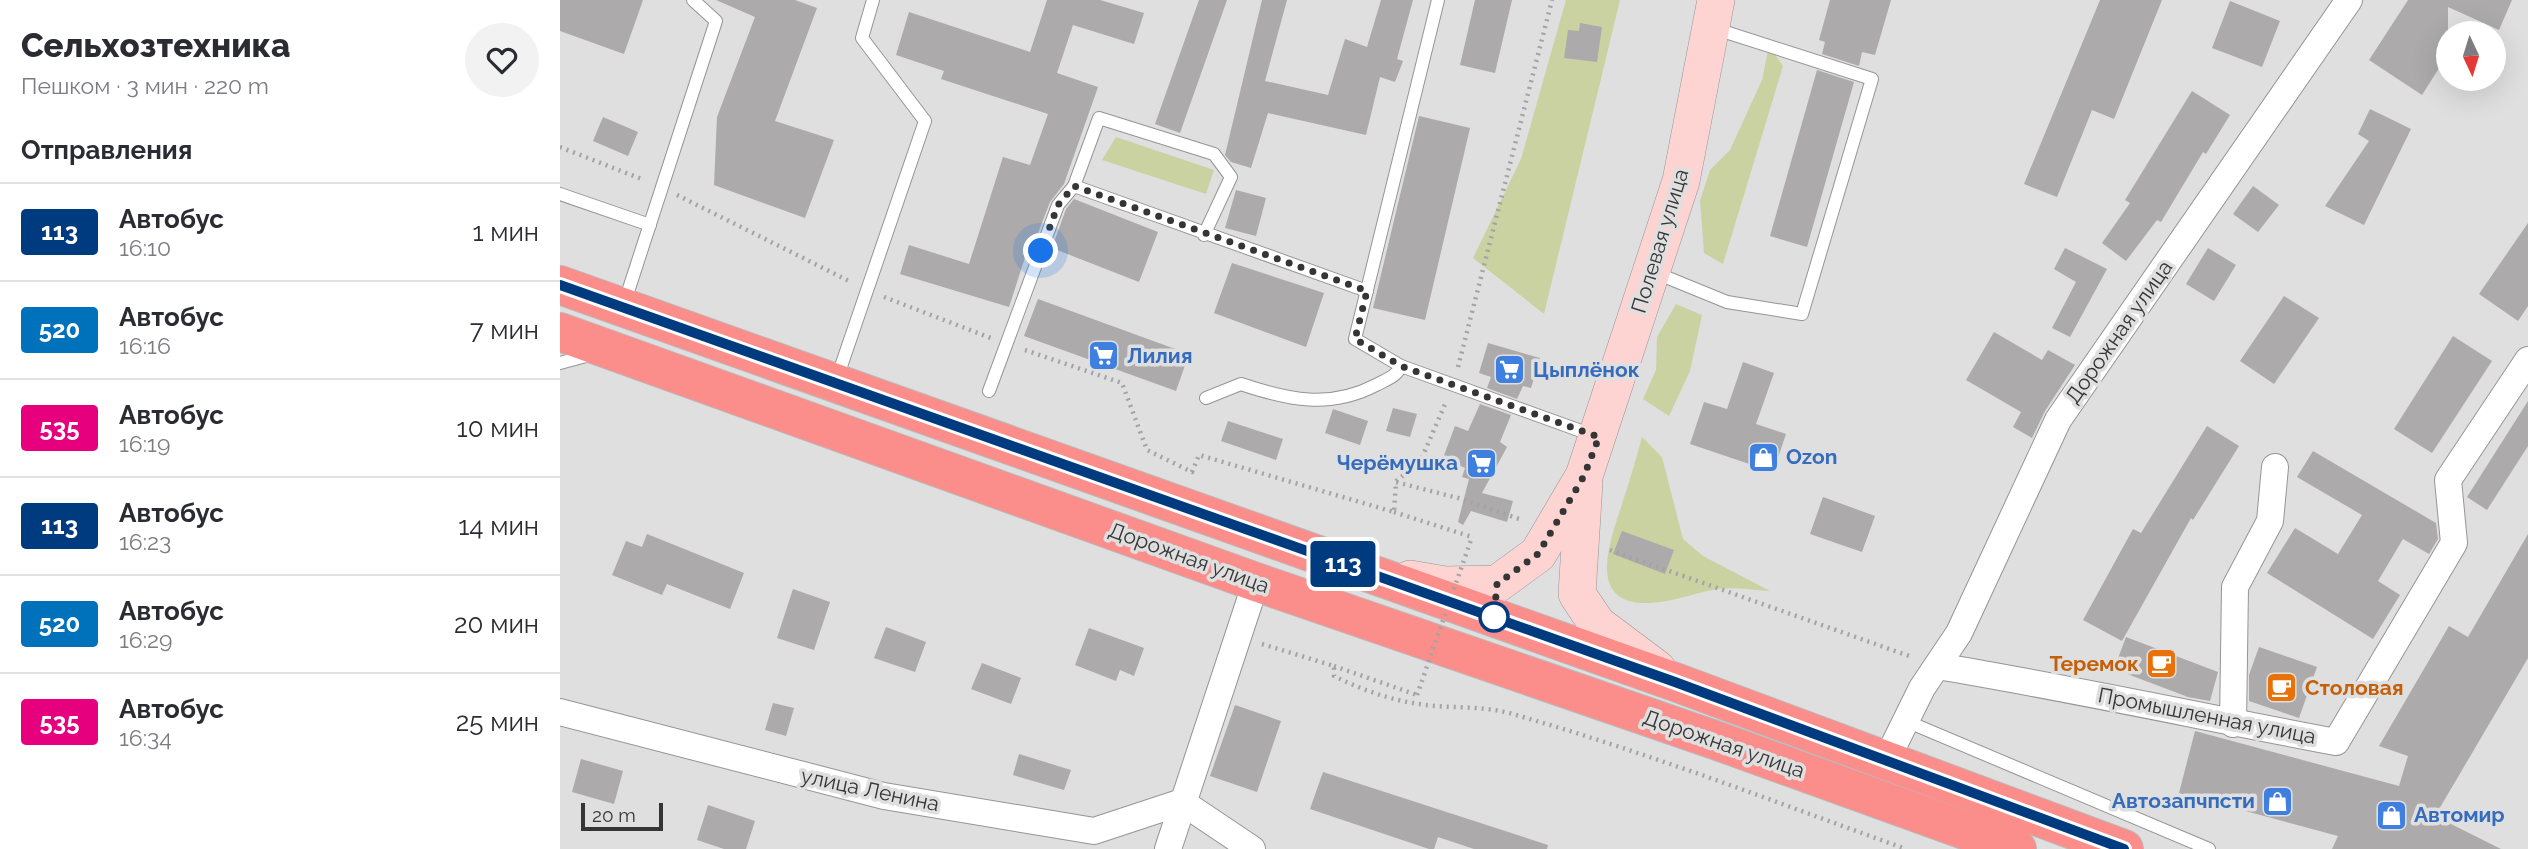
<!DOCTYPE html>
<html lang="ru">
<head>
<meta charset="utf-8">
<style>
	body { margin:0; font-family:Raleway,sans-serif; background:#f2f2f3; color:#2b2b33; height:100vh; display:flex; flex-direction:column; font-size:26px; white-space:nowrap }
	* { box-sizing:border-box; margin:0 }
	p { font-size:23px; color:#7c7c81 }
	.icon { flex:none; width:38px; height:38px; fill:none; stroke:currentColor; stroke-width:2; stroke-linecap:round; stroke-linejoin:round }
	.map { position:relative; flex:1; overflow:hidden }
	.side { display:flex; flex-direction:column; background:#fff; width:560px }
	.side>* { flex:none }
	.badge { padding:0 14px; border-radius:5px; font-size:24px; line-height:46px }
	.needle { width:46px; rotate:176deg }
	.tools { position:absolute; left:1876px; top:21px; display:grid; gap:14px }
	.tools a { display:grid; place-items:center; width:70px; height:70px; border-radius:50%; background:#fff; box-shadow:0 7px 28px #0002; font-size:35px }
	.scale { position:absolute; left:21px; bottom:18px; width:82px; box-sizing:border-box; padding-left:7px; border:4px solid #353536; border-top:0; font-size:19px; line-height:24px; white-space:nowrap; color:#353536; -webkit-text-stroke:5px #dfdfe0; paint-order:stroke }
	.you { position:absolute; width:35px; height:35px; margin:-18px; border:5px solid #fff; border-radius:50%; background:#1a73e8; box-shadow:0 0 0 10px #1a73e833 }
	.map>.badge { position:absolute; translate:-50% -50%; box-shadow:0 0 0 4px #fff }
	h2 { padding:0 21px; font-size:26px; line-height:63px }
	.round { display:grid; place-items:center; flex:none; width:74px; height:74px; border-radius:37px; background:#f2f2f3 }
	.head { display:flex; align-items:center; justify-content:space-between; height:119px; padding:0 21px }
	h1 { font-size:33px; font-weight:800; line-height:52px }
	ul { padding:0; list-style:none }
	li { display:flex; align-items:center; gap:21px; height:98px; padding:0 21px; border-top:2px solid #e1e1e2 }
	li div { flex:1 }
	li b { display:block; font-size:26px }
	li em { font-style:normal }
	li .badge { min-width:77px; font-weight:700; text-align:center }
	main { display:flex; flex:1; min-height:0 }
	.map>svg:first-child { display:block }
</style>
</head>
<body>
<main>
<section class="side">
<div class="head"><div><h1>Сельхозтехника</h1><p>Пешком · 3 мин · 220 m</p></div><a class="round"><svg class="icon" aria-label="heart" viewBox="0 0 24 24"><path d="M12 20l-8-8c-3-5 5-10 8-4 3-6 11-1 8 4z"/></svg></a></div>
<h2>Отправления</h2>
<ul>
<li><span class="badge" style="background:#003b80;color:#fff">113</span><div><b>Автобус</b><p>16:10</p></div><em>1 мин</em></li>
<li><span class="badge" style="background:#0072bc;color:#fff">520</span><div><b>Автобус</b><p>16:16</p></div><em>7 мин</em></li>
<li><span class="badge" style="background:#e6007e;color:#fff">535</span><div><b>Автобус</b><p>16:19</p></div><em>10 мин</em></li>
<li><span class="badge" style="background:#003b80;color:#fff">113</span><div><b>Автобус</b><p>16:23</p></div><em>14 мин</em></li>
<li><span class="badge" style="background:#0072bc;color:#fff">520</span><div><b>Автобус</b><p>16:29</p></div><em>20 мин</em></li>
<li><span class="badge" style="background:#e6007e;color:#fff">535</span><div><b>Автобус</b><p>16:34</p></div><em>25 мин</em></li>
</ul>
</section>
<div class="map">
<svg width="1968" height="849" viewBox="0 0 1968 849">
	<rect width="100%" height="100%" fill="#dfdfe0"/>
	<!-- green -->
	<g fill="#cbd2a1">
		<polygon points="1006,0 1060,0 984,314 913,258 961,159"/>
		<polygon points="1209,46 1223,66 1163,264 1144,253 1140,201 1150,170 1170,150 1202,80"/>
		<polygon points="556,137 654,170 646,194 542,160"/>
		<polygon points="1116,304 1142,315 1130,371 1109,416 1083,399 1096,370 1097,337"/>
		<path d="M1082,437L1102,457L1123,539L1143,556L1210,591C1193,590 1174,587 1157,589C1134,593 1113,602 1089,603C1024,605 1051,539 1062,504C1069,482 1076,460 1082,437Z"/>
	</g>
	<!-- building -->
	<g fill="#acaaaa">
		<polygon points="0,0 83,0 64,54 0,31"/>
		<polygon points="156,0 235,0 257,8 215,121 274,140 245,218 154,185 157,117 195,17"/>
		<polygon points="487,0 540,0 584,13 574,44 513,25 497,73 538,87 504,184 490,202 475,241 471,239 449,307 340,274 349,245 409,264 443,157 470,165 488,114 381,79 384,71 336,55 349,12 470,52"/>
		<polygon points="639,0 667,0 620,133 595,124"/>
		<polygon points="702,0 727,0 705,81 768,95 785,39 807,47 821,0 853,0 837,59 843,61 835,82 820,77 806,135 708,113 691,168 671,162 665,155"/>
		<polygon points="915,0 952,0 935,73 900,65"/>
		<polygon points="1270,0 1331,0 1315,55 1302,52 1299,66 1262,54 1265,42 1259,40"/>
		<polygon points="1540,0 1602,0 1554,119 1532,110 1497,197 1464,184"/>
		<polygon points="1848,0 1952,0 1939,30 1888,7 1888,54 1862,95 1809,60"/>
		<polygon points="1670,1 1720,21 1702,67 1652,48"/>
		<polygon points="1020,23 1042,27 1037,62 1004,58 1008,30 1019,31"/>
		<polygon points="1257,70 1294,82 1247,247 1210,236"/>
		<polygon points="1632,91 1670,115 1646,154 1643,152 1601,222 1597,220 1566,261 1542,243 1570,203 1565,200"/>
		<polygon points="1810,109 1851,129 1804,225 1765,206 1809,141 1798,134"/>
		<polygon points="859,116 910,128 865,320 813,308"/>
		<polygon points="43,117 78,132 68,156 33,141"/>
		<polygon points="1693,186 1719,205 1698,232 1673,214"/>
		<polygon points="676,190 706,198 696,236 665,228"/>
		<polygon points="514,199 598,232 579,282 492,248 506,209"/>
		<polygon points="1968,223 1968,306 1958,321 1919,294"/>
		<polygon points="1505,248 1547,269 1510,337 1492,328 1516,282 1494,269"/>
		<polygon points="1648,248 1676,265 1654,301 1626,284"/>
		<polygon points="672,263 764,293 746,347 654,313"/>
		<polygon points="1724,296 1759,318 1714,384 1680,361"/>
		<polygon points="478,299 629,354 616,391 464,336"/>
		<polygon points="1434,332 1482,360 1488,350 1515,365 1485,411 1472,438 1453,427 1461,412 1406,380"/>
		<polygon points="1893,336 1932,361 1872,453 1834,429"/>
		<polygon points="928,343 980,358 971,388 963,386 957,399 927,388 931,377 919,373"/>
		<polygon points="1183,362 1214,373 1196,424 1226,434 1213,472 1130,444 1144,402 1167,409"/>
		<polygon points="1968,401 1968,446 1927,510 1907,497"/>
		<polygon points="920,404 951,415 940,442 947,447 922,493 953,501 947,522 911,511 903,525 898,522 909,479 902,477 905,468 883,458 895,426 908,431"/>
		<polygon points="833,408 857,414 850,437 826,431"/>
		<polygon points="773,409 808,421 800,445 765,433"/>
		<polygon points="668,421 723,439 716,460 661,441"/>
		<polygon points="1647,426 1679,446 1633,520 1631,518 1562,641 1523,620 1573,529 1581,533"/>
		<polygon points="1753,451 1876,523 1878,539 1869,554 1843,539 1818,581 1840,595 1813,639 1707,573 1735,528 1778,554 1802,515 1737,477"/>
		<polygon points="1263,497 1315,516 1302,552 1250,534"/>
		<polygon points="1062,531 1114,550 1105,574 1053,554"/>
		<polygon points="87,534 184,573 170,609 107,584 102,595 52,575 66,541 82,547"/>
		<polygon points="1968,534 1968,658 1875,816 1941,849 1772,849 1778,836 1619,793 1635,731 1839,786 1848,756 1819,746 1889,626 1908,637"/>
		<polygon points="233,589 270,602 254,650 217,638"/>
		<polygon points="326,627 366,642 355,672 314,658"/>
		<polygon points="529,628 584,648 574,676 560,670 556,681 515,665"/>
		<polygon points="1566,637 1658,672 1650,701 1628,697 1554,669"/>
		<polygon points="1699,647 1757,667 1739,718 1689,701 1689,675"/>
		<polygon points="422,663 461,678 451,704 411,689"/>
		<polygon points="213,703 234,708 226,736 205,730"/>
		<polygon points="675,705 721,721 697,792 650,776"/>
		<polygon points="459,754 511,770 504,790 453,775"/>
		<polygon points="21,759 63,771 54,804 12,792"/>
		<polygon points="763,772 988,845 987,849 914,849 878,837 874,849 869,849 750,809"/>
		<polygon points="148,805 195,821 186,849 164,849 137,840"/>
	</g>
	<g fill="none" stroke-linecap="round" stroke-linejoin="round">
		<defs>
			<g id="service">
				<polyline points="878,0 795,339 841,366 1035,436"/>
				<polyline points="0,194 90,225"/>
				<polyline points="644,235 671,177 654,154 539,118 514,186 807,291"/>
				<polyline points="1096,273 1167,302 1242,314 1312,79 1153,28"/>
				<polyline points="64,304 156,21 133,0"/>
				<polyline points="0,363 30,355"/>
				<polyline points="277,378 365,121 302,38 313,0"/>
				<polyline points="429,391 498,205 514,186"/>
				<path d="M646,398L681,384C728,400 770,409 816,385C827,379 836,377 841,366"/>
				<polyline points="1346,721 1649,849"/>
			</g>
			<g id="minor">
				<path d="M1377,666C1510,688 1643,717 1776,742L1894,543L1888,480L1968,360"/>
				<polyline points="0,712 324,796 534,831 622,802"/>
				<polyline points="1673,724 1675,587 1710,521 1715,467"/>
				<polyline points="1327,759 1362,688 1399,633 1498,420 1789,0"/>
				<polyline points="622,802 692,849"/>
				<polyline points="608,849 696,582"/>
			</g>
			<g id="secondary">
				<polyline points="1024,483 1017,594 1037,624 1097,669"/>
				<polyline points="850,579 885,585 937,584 978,554 1024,476 1121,181 1156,0"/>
			</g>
			<g id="trunk">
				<polyline points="0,285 1115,682 1564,849"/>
				<polyline points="0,332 696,582 1155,740 1457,849"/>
			</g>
		</defs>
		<!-- service casing -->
		<use href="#service" stroke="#959596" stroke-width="14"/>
		<!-- minor casing -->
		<use href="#minor" stroke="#959596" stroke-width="28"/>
		<!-- secondary casing -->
		<use href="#secondary" stroke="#959596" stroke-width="38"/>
		<!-- trunk casing -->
		<use href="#trunk" stroke="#bababb" stroke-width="40"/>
		<!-- path -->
		<g stroke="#a3a3a4" stroke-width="4.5" stroke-dasharray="2 5" stroke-linecap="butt">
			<polyline points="0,147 84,180"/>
			<polyline points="117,195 291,282"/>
			<polyline points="324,297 431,338"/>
			<polyline points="465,350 562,383 587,450 632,472 639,455 834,512 836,482 898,498 962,520"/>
			<polyline points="898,367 992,0"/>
			<polyline points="836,481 860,462 886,402"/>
			<polyline points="834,512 912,537"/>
			<polyline points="1050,550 1352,657"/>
			<path d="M702,644L774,666V676C800,689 830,700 859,704C889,709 919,705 949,713C1084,751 1215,802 1346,849"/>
			<polyline points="774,666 857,695"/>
		</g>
		<!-- service -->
		<use href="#service" stroke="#fff" stroke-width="12"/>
		<!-- minor -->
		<use href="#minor" stroke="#fff" stroke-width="26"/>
		<!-- secondary -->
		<use href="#secondary" stroke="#fed4d3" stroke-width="37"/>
		<!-- trunk -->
		<use href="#trunk" stroke="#fb8e8a" stroke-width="38"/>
		<!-- path-bridge -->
		<polyline stroke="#a3a3a4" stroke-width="4.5" stroke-dasharray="2 5" stroke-linecap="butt" points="857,695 912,537"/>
	</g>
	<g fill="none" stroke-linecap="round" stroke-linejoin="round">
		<defs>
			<polyline id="line" points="0,285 1115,682 1564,849"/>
		</defs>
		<!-- line casing -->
		<use href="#line" stroke="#fff" stroke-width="16"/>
		<!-- line -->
		<use href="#line" stroke="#003b80" stroke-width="10"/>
		<!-- walk -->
		<polyline stroke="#353536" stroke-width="7" stroke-dasharray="0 12.6" points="481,251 498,205 514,186 807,291 795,339 841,366 1039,437 1024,476 978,554 937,584 934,617"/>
	</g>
	<!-- icons -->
	<defs>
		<symbol id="supermarket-square" viewBox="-11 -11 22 22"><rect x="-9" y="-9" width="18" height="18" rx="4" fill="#3f7fe0" stroke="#dfdfe0"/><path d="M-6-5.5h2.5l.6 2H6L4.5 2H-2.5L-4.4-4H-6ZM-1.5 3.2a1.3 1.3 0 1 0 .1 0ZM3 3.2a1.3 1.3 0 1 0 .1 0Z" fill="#fff"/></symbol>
		<symbol id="shop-square" viewBox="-11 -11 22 22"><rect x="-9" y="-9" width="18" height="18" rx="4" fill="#3f7fe0" stroke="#dfdfe0"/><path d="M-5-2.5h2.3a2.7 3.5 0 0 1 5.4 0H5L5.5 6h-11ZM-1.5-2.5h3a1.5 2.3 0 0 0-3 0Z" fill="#fff"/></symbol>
		<symbol id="cafe-square" viewBox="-11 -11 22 22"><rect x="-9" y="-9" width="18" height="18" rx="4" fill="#e8710a" stroke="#dfdfe0"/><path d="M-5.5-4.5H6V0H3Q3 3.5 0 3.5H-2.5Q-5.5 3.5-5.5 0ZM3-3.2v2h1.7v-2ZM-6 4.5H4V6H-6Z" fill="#fff"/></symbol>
	</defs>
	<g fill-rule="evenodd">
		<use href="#supermarket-square" x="526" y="338" width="35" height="35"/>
		<use href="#supermarket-square" x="932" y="352" width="35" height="35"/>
		<use href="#shop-square" x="1186" y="440" width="35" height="35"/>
		<use href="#supermarket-square" x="904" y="446" width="35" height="35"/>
		<use href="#cafe-square" x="1584" y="646" width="35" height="35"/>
		<use href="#cafe-square" x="1704" y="670" width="35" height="35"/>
		<use href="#shop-square" x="1700" y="784" width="35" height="35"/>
		<use href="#shop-square" x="1814" y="798" width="35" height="35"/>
	</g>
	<!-- markers -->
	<circle fill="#fff" stroke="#003b80" stroke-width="3.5" cx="934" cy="617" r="14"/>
	<g text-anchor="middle" stroke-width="7" stroke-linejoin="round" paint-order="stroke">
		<!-- street labels -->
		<g font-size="21" fill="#353536" stroke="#dfdfe0">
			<text transform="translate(1100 241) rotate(-73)" y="7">Полевая улица</text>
			<text transform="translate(1559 332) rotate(-55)" y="7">Дорожная улица</text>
			<text transform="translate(629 558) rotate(20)" y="7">Дорожная улица</text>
			<text transform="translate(1647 716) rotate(11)" y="7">Промышленная улица</text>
			<text transform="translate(1164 744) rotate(19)" y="7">Дорожная улица</text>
			<text transform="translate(310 790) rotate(12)" y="7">улица Ленина</text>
		</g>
		<!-- shop labels -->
		<g font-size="21" font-weight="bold" fill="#366cbe" stroke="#dfdfe0" text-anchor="start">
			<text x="567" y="363">Лилия</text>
			<text x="973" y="377">Цыплёнок</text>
			<text x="1226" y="464">Ozon</text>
			<text x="898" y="470" text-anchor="end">Черёмушка</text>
			<text x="1695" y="808" text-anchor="end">Автозапчпсти</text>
			<text x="1854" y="822">Автомир</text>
		</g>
		<!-- food labels -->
		<g font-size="21" font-weight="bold" fill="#c56008" stroke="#dfdfe0" text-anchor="end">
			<text x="1579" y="671">Теремок</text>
			<text x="1745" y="695" text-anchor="start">Столовая</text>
		</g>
	</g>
</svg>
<div class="tools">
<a><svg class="needle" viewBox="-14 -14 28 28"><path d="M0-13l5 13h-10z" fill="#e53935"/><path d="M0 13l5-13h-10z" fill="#7c7c81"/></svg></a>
</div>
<div class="scale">20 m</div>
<div class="you" style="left:481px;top:251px"></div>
<b class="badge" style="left:783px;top:564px;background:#003b80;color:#fff">113</b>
</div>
</main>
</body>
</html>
